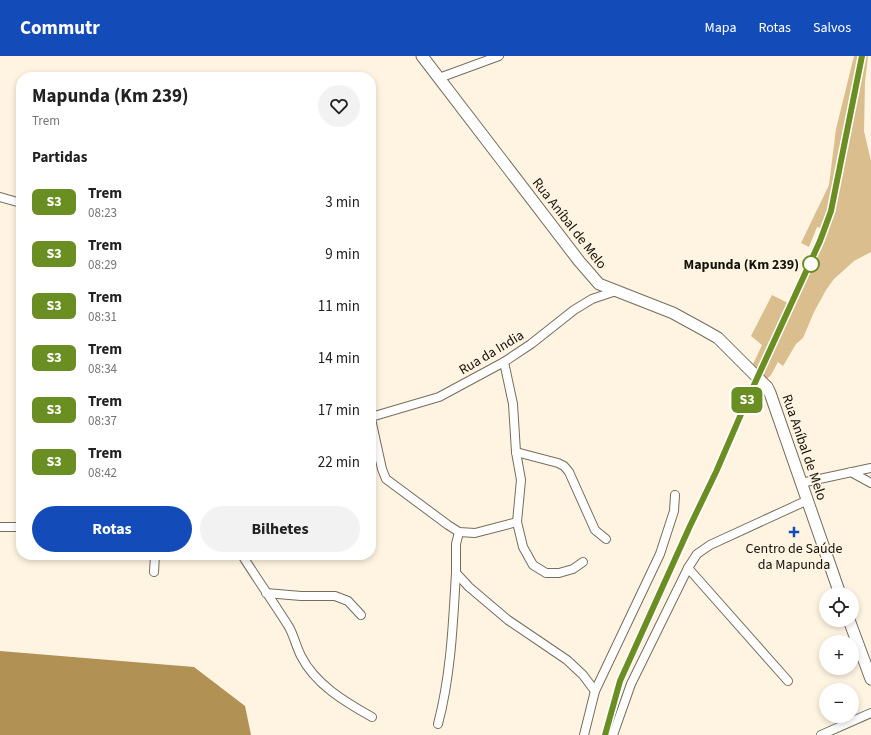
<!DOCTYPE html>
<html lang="pt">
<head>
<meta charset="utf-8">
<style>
	body { margin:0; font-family:"Source Sans 3",sans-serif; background:#f2f2f2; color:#222; height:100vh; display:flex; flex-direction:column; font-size:15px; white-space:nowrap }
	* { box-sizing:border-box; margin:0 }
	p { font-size:13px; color:#767676 }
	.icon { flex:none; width:22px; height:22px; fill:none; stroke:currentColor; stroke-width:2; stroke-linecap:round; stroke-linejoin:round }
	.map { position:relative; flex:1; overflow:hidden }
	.details { position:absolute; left:16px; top:16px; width:360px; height:488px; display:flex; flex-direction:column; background:#fff; border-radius:16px; box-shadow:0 2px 6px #0003 }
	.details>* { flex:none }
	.badge { padding:0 8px; border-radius:6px; font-size:14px; line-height:26px }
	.tools { position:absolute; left:819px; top:531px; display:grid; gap:8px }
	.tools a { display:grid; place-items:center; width:40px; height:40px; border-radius:50%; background:#fff; box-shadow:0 2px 6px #0003; font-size:20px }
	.map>.badge { position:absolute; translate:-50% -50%; box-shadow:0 0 0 2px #fff }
	h2 { padding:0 16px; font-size:15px; line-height:36px }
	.round { display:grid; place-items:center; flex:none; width:42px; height:42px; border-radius:21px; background:#f2f2f2 }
	.headline { display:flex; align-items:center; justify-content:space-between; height:68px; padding:0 16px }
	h1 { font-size:19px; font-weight:700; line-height:30px }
	.primary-button { display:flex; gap:8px; margin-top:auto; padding:8px 16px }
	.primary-button a { flex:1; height:46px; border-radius:24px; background:#134cb8; color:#fff; font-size:16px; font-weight:700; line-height:46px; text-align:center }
	.primary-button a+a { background:#f2f2f2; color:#222 }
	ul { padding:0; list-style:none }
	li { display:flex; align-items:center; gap:12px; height:52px; padding:0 16px }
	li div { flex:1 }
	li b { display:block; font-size:15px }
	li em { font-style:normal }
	li .badge { min-width:44px; font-weight:700; text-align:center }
	header { display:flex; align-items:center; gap:24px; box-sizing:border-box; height:56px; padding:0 20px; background:#134cb8; color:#fff }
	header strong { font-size:19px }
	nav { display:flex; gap:22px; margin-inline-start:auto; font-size:14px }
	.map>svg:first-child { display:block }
</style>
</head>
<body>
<header>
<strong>Commutr</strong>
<nav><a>Mapa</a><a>Rotas</a><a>Salvos</a></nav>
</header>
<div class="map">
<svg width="871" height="679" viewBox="0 0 871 679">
	<rect width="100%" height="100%" fill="#fef4e1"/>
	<!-- green -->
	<polygon fill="#dabe8e" points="854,0 868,0 865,26 864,75 871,105 871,196 854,205 834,223 826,234 814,256 803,282 796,288 783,310 778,306 771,319 767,323 753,308 762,289 751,280 772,239 788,247 821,172 817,171 809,191 801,187 829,129 836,73"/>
	<!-- water -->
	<polygon fill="#b29154" points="0,595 194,611 245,650 251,679 0,679"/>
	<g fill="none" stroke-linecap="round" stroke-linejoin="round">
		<defs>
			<g id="street">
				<polyline points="439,22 499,0"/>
				<polyline points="0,141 21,147"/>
				<polyline points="504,306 513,348 516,396 521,424 517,466 523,491 533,509 546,517 559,517 573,513 583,506"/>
				<polyline points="371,361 439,341 504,306 531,288 574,254 592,243 616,235"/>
				<polyline points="371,363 382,413 386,423 448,469 459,476 475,477 517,466"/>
				<polyline points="516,396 558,407 564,410 569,416 595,474 606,483"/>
				<polyline points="851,416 871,427"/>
				<polyline points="801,427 871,412"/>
				<polyline points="0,471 21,471"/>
				<polyline points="459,476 456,488 456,517 469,531 508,564 567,604 583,619 595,635"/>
				<path d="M242,499C257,523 274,547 289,571C294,580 296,590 301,600C315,628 345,646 372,661"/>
				<polyline points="688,512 788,625"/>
				<polyline points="154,516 155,499"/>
				<polyline points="266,537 301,540 335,540 348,545 361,559"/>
				<path d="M438,668C451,619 453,567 456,517"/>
				<polyline points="584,679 595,635 660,498 674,455 675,439"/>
				<polyline points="613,679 631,628 688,512 697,498 710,489 808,444"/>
				<polyline points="821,679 871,657"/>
			</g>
			<g id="secondary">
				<polyline points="422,0 579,205 599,228 673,257 704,274 718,282 746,310"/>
				<polyline points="767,331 770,337 840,538"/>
				<polyline points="849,564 871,623"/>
			</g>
		</defs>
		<!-- street casing -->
		<use href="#street" stroke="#766d5d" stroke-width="10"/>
		<!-- secondary casing -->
		<use href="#secondary" stroke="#766d5d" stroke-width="13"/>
		<!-- street -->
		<use href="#street" stroke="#fff" stroke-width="8"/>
		<!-- secondary -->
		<use href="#secondary" stroke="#fff" stroke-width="11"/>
		<!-- rail -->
		<polyline stroke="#736c61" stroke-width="2" stroke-dasharray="2 4" stroke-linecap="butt" points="605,679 621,625 690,469 716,416 742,356 820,185 831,155 862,0"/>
		<defs>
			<polyline id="secondary-bridge" points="746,310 767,331"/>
		</defs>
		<!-- secondary-bridge casing -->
		<use href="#secondary-bridge" stroke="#766d5d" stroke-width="13" stroke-linecap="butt"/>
		<!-- secondary-bridge -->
		<use href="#secondary-bridge" stroke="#fff" stroke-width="11"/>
	</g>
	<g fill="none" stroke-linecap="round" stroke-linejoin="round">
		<defs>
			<polyline id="line" points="605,679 620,625 690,470 716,416 748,342 820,185 831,155 862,0"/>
		</defs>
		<!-- line casing -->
		<use href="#line" stroke="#fff" stroke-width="9"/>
		<!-- line -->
		<use href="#line" stroke="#6b8e23" stroke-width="6"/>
	</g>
	<!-- markers -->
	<circle fill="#fff" stroke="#6b8e23" stroke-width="2" cx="811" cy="208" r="8"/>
	<path fill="#134cb8" stroke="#fef4e1" stroke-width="1.5" d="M792 470h4v4h4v4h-4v4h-4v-4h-4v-4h4z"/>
	<g text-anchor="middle" stroke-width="3" stroke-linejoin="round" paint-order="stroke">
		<!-- street labels -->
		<g font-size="14" fill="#15110b" stroke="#fef4e1">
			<text transform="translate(570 167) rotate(52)" y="5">Rua Aníbal de Melo</text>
			<text transform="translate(491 296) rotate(-31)" y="5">Rua da India</text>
			<text transform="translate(805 391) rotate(71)" y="5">Rua Aníbal de Melo</text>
		</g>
		<!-- stop labels -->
		<g font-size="14" font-weight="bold" fill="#15110b" stroke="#fef4e1" text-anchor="end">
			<text x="799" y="213">Mapunda (Km 239)</text>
		</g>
		<!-- poi labels -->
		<g font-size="14" fill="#15110b" stroke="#fef4e1">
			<text x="794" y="497">Centro de Saúde<tspan x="794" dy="16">da Mapunda</tspan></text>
		</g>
	</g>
</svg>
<div class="tools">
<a><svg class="icon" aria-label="locate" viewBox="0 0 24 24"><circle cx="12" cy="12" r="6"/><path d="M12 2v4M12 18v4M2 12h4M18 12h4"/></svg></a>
<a>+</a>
<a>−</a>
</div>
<b class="badge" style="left:747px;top:344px;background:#6b8e23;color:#fff">S3</b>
<section class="details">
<div class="headline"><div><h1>Mapunda (Km 239)</h1><p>Trem</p></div><a class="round"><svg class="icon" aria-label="heart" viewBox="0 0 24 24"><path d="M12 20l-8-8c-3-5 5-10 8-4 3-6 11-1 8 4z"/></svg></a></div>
<h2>Partidas</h2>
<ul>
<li><span class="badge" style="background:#6b8e23;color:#fff">S3</span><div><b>Trem</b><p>08:23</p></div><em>3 min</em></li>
<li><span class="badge" style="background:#6b8e23;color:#fff">S3</span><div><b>Trem</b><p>08:29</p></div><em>9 min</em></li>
<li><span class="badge" style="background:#6b8e23;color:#fff">S3</span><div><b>Trem</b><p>08:31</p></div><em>11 min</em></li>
<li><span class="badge" style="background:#6b8e23;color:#fff">S3</span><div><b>Trem</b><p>08:34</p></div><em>14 min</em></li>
<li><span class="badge" style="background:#6b8e23;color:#fff">S3</span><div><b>Trem</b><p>08:37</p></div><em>17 min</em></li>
<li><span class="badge" style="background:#6b8e23;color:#fff">S3</span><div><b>Trem</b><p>08:42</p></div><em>22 min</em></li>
</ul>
<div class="primary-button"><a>Rotas</a><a>Bilhetes</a></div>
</section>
</div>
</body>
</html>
